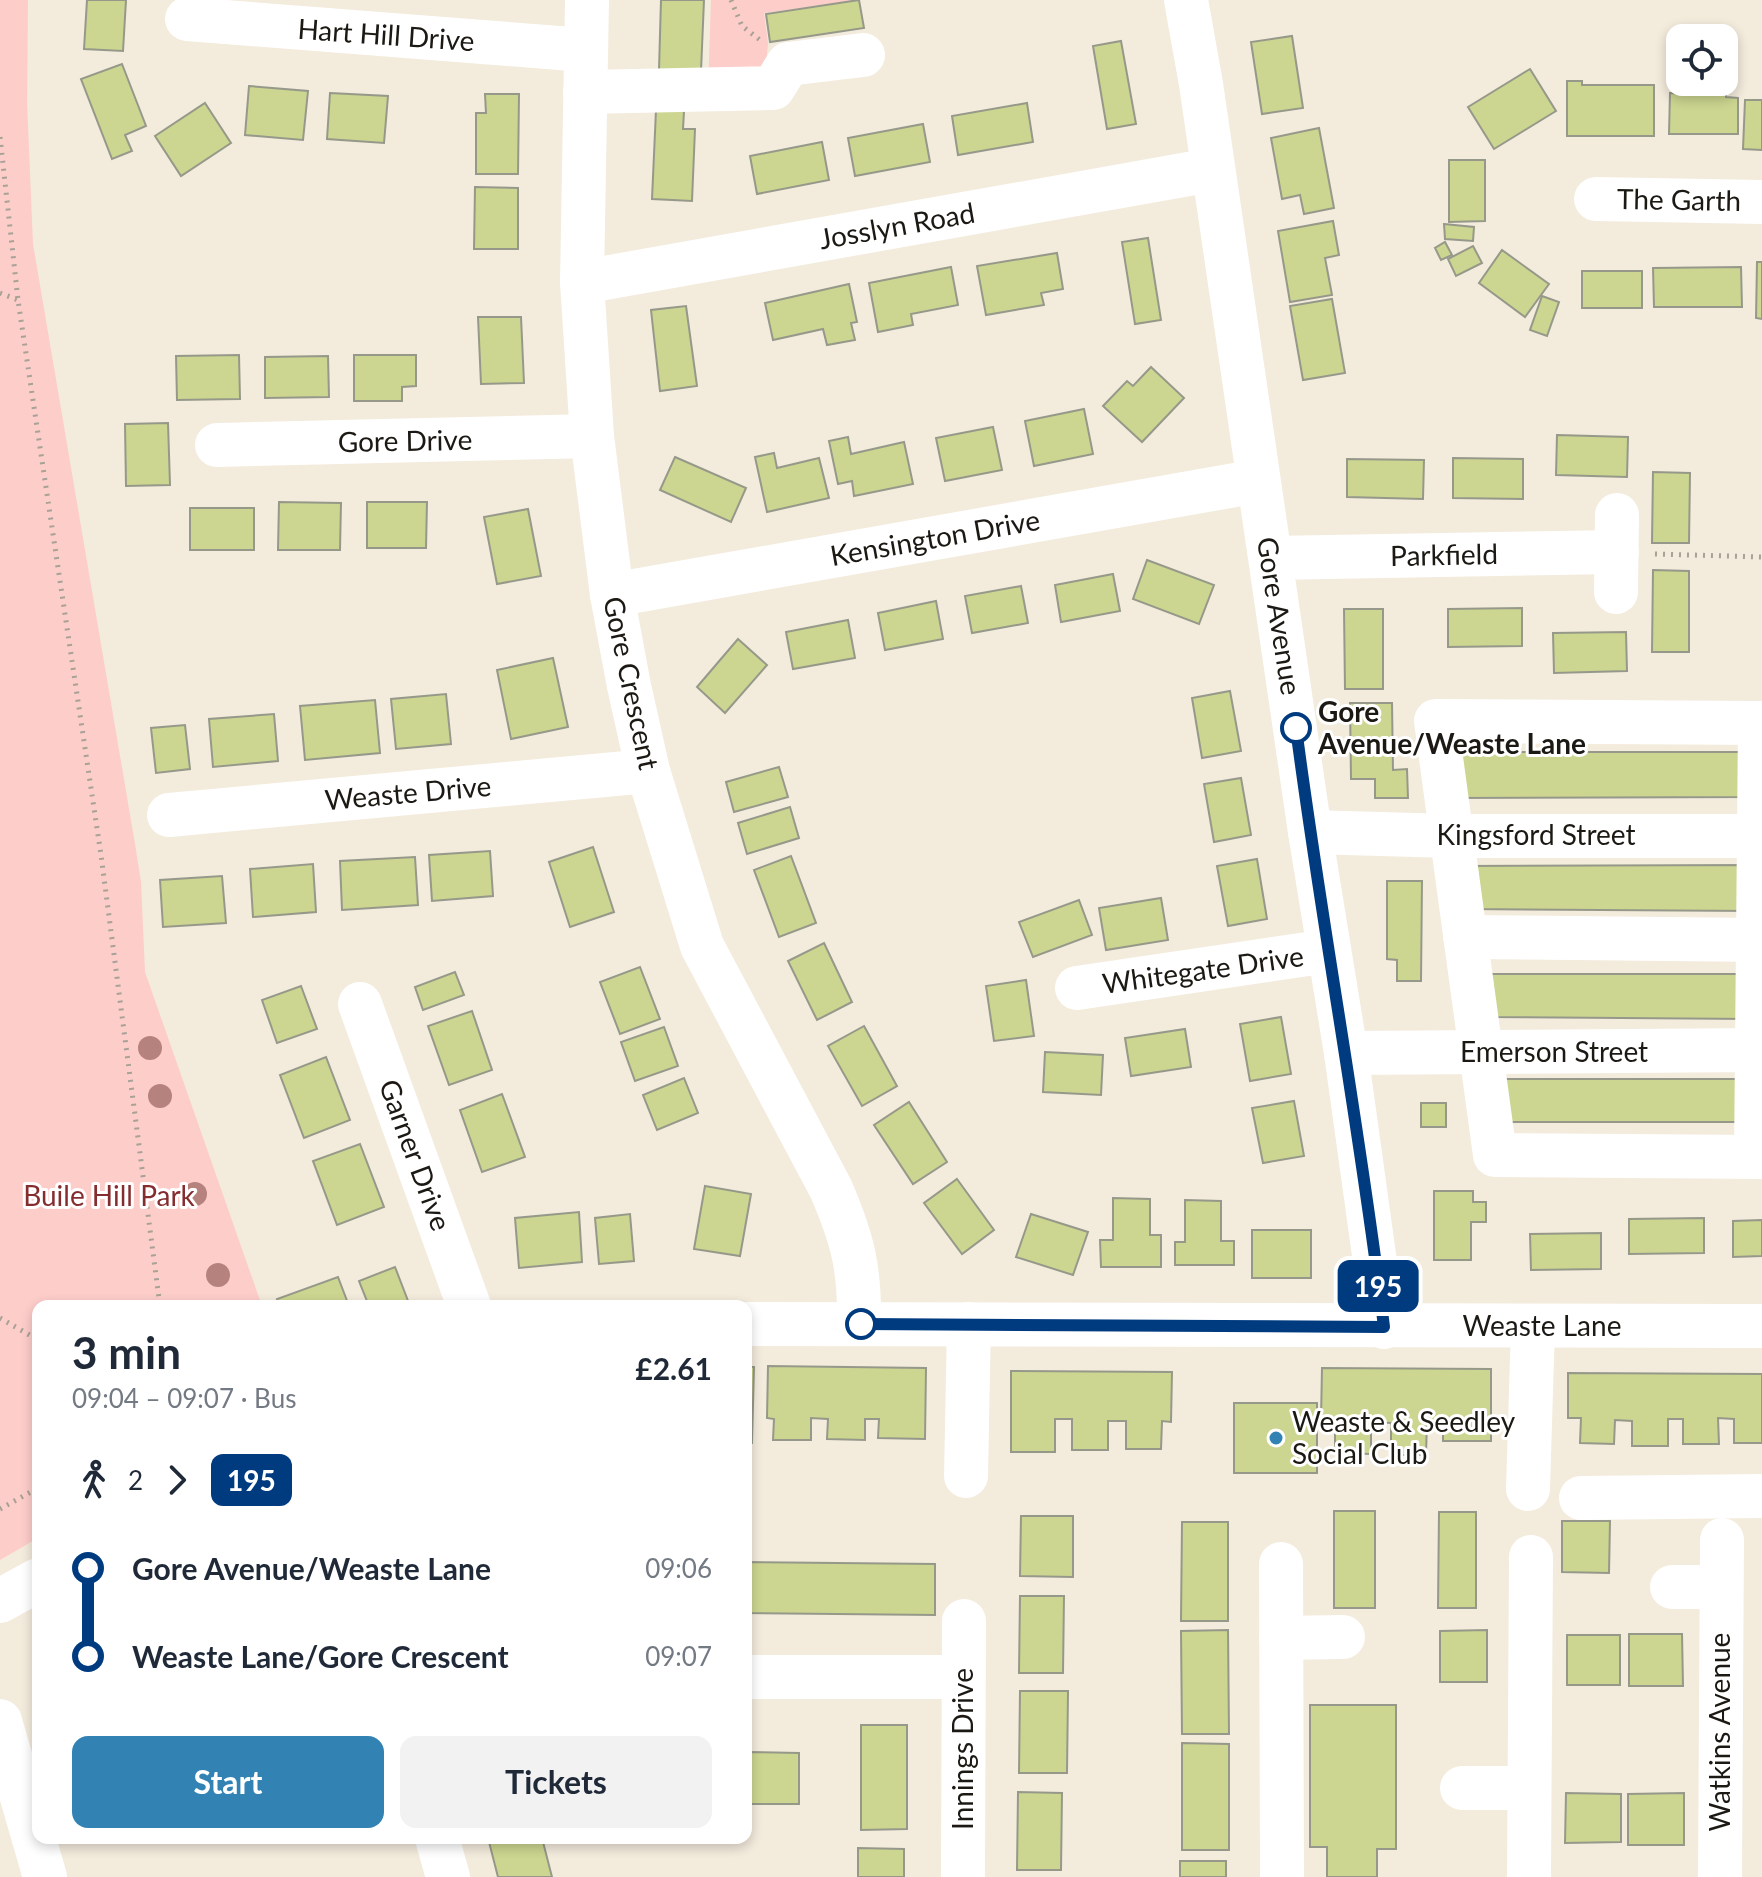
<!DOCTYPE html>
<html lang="en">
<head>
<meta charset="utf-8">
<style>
	body { margin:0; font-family:Lato,sans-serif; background:#f2f2f3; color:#1f2937; height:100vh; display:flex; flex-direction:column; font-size:30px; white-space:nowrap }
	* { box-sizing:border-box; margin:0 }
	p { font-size:26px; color:#747a83 }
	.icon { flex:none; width:44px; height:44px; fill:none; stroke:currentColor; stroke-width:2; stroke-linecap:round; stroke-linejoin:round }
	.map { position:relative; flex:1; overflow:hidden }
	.panel { position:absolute; left:32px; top:1300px; width:720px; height:544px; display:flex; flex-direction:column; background:#fff; border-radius:16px; box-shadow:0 4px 12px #0003 }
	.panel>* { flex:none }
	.badge { padding:0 16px; border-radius:12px; font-size:28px; line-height:52px }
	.buttons { position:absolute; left:1666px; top:24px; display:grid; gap:16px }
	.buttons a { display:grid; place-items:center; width:72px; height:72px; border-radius:16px; background:#fff; box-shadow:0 4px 12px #0003; font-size:40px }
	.map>.badge { position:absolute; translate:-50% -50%; box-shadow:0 0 0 4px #fff }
	.legs { display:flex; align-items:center; gap:12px; height:88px; padding:0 40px; font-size:26px }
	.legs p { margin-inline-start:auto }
	.headline { display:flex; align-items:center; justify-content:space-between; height:136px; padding:0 40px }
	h1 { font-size:44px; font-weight:700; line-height:60px }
	.cta { display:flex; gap:16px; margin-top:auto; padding:16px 40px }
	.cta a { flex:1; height:92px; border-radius:16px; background:#3283b4; color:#fff; font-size:32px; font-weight:700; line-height:92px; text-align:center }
	.cta a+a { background:#f2f2f3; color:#1f2937 }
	ul { padding:0 40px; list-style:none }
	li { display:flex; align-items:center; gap:28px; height:88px; font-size:30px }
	li i { display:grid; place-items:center; width:12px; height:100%; margin:0 10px; background:currentColor }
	li i::after { content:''; width:20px; height:20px; margin:-10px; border:6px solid; border-radius:50%; background:#fff }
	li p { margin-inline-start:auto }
	li:first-child i { background:linear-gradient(#0000 50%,currentColor 0) }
	li:last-child i { background:linear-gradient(currentColor 50%,#0000 0) }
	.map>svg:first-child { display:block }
</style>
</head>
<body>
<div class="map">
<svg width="1762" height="1877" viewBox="0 0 1762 1877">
	<rect width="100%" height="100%" fill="#f3ebdc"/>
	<!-- green -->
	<g fill="#fdcdca">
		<polygon points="0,0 28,0 27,103 33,244 135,844 141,882 145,972 262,1306 38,1306 38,1538 0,1560"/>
		<polygon points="711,0 859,0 764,13 768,43 764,85 708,90"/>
	</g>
	<!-- building -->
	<g fill="#ccd690" stroke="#96998a" stroke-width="2">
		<polygon points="87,0 126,0 123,51 84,49"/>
		<polygon points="661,0 704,0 701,71 659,70"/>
		<polygon points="859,0 864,28 770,42 766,14"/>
		<polygon points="1292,36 1303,108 1262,114 1251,42"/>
		<polygon points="1121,41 1136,124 1107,129 1093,46"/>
		<polygon points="122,64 146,126 125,135 132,151 112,159 81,79"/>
		<polygon points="1530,69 1556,111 1494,149 1468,107"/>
		<polygon points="1567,81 1582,81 1582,85 1654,85 1654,136 1567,136"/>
		<polygon points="249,86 308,91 303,140 245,135"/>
		<polygon points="330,93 388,96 384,143 327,139"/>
		<polygon points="1670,93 1726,94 1726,97 1738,98 1738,134 1669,134"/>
		<polygon points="485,94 519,94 518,174 476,174 476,113 486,113"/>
		<polygon points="1745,100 1762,100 1762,150 1743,149"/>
		<polygon points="205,103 231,143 181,176 155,136"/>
		<polygon points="1027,103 1033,142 958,155 952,116"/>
		<polygon points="656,110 684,111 683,129 695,129 692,201 652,199"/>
		<polygon points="923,124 930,162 855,176 848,138"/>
		<polygon points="1319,128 1334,208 1304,214 1300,195 1282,199 1271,138"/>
		<polygon points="822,142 829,180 757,194 750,156"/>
		<polygon points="1449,160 1485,160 1485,221 1449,222"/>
		<polygon points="475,187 518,188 518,249 474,249"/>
		<polygon points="1333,221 1339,255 1325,258 1332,295 1290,302 1278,231"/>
		<polygon points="1444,224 1474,227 1473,241 1445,239"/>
		<polygon points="1148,238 1161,320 1135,324 1122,242"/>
		<polygon points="1445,242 1452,255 1441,260 1435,248"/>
		<polygon points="1473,246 1482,263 1456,276 1448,259"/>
		<polygon points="1502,250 1549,284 1525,317 1479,283"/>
		<polygon points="1057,253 1063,289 1041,293 1044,305 986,315 977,266"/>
		<polygon points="1757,262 1762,262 1762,319 1756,318"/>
		<polygon points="951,267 958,305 911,314 913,325 878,332 869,283"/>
		<polygon points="1741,267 1742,307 1654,307 1653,268"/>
		<rect x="1582" y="271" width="60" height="37"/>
		<polygon points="849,284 857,322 851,323 855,340 827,345 823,329 773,340 765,303"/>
		<polygon points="1542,296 1559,302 1547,336 1530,330"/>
		<polygon points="1332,299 1345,373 1303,380 1290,306"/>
		<polygon points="686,306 697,386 660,391 651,310"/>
		<polygon points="478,317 521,317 524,383 481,384"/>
		<polygon points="239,355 240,399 177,400 176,356"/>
		<polygon points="354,355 416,355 416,386 402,387 402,401 354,401"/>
		<polygon points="328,356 329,397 265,398 265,357"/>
		<polygon points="1151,367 1184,398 1142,442 1103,406 1127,381 1133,386"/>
		<polygon points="1084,409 1093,454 1034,466 1025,421"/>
		<polygon points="168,423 170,485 126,486 125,424"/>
		<polygon points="993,427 1002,470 945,481 936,438"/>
		<polygon points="1557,435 1628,437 1627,477 1556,475"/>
		<polygon points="848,437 851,454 904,442 913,484 854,496 852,481 838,484 829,441"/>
		<polygon points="774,453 777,468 819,458 829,498 767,512 755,457"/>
		<polygon points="675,457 746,488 731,522 660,490"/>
		<polygon points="1453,458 1523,459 1523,499 1453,498"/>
		<polygon points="1347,459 1424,460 1423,499 1347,497"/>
		<polygon points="1653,472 1690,473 1689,543 1652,543"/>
		<polygon points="279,502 341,503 340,550 278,550"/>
		<polygon points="367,502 427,502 426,548 367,548"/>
		<rect x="190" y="508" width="64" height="42"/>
		<polygon points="528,509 541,576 497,584 484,517"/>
		<polygon points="1147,560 1214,585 1199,624 1133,599"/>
		<polygon points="1653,570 1689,571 1689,652 1652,652"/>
		<polygon points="1113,574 1120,611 1061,622 1055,585"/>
		<polygon points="1021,586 1028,623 972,633 965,596"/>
		<polygon points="936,601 943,639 885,650 878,613"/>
		<polygon points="1522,608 1522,646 1448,647 1448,609"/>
		<polygon points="1344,609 1383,609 1383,689 1345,689"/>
		<polygon points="848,620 855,658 793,669 786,632"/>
		<polygon points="1626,632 1627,671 1554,673 1553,633"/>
		<polygon points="738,639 767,665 725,713 697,687"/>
		<polygon points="553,658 568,727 511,739 497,670"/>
		<polygon points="1230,691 1241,751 1202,758 1192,698"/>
		<polygon points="446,694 451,744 396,749 391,699"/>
		<polygon points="375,700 380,753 305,760 300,706"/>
		<polygon points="1350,703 1392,703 1393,770 1407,769 1408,798 1375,798 1375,779 1351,779"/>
		<polygon points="274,714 278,761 213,767 209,719"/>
		<polygon points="185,725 190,769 156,773 151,728"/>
		<polygon points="1443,752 1756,752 1754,797 1449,798"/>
		<polygon points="779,767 788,797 734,812 726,782"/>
		<polygon points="1241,778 1251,835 1214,842 1204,784"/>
		<polygon points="790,807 799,838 747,854 738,823"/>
		<polygon points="593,847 614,912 570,927 549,862"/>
		<polygon points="490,851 493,896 432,901 429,855"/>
		<polygon points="791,856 816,923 779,937 754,870"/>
		<polygon points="415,857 418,905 342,910 340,861"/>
		<polygon points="1257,859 1267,919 1228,926 1217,866"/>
		<polygon points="313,864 316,912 253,917 250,869"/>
		<polygon points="1753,865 1754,911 1466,909 1460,866"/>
		<polygon points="222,876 226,923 163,927 160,880"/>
		<polygon points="1387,881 1422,881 1421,981 1397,981 1397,960 1387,959"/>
		<polygon points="1161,898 1168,940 1106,950 1099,908"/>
		<polygon points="1079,900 1092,935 1033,957 1019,922"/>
		<polygon points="824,943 852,1002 817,1020 788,961"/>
		<polygon points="640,967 660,1019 620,1034 600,982"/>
		<polygon points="455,972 464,995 423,1010 415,987"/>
		<polygon points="1477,974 1751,974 1751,1019 1483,1017"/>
		<polygon points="1026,980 1034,1036 994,1041 986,986"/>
		<polygon points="301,986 317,1029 277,1043 262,1000"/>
		<polygon points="472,1011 492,1070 449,1085 428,1026"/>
		<polygon points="1281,1017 1291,1074 1250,1081 1240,1024"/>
		<polygon points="864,1026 897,1086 862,1106 828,1046"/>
		<polygon points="664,1027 678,1066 635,1081 621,1042"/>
		<polygon points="1185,1029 1191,1067 1131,1076 1125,1038"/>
		<polygon points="1045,1052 1103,1055 1101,1095 1043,1092"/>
		<polygon points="326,1057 350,1120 304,1138 280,1075"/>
		<polygon points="684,1078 698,1113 657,1130 643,1095"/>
		<rect x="1497" y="1079" width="254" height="43"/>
		<polygon points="502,1094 525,1157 482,1172 460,1110"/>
		<polygon points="1294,1101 1304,1156 1263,1163 1252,1108"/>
		<polygon points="909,1102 947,1162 913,1184 874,1125"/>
		<rect x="1421" y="1103" width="25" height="24"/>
		<polygon points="360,1144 384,1207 337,1225 313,1161"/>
		<polygon points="957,1179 994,1230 962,1254 924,1203"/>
		<polygon points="705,1186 751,1194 740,1256 694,1249"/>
		<polygon points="1434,1191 1473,1191 1473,1202 1486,1202 1486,1222 1471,1222 1471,1260 1434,1260"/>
		<polygon points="1113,1198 1150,1199 1150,1235 1161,1235 1161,1267 1101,1267 1100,1240 1113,1240"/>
		<polygon points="1185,1200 1221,1201 1221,1241 1234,1241 1234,1265 1175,1265 1175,1242 1185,1242"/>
		<polygon points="579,1212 582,1262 519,1268 515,1218"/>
		<polygon points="630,1214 634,1261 599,1264 595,1218"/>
		<polygon points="1031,1214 1088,1232 1073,1275 1016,1257"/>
		<polygon points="1704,1218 1704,1253 1629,1254 1629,1219"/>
		<polygon points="1762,1220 1762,1256 1733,1257 1733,1221"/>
		<rect x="1252" y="1230" width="59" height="48"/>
		<polygon points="1601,1233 1601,1269 1531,1270 1530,1234"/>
		<polygon points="395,1267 410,1306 369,1306 359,1281"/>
		<polygon points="338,1277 349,1306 279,1306 277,1299"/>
		<polygon points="768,1366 926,1368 925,1439 878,1438 879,1419 865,1419 865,1440 827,1439 828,1419 811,1418 811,1440 773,1440 774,1419 767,1418"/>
		<polygon points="746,1367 754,1367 752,1443 746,1443"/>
		<polygon points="1322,1368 1491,1369 1491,1441 1443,1441 1443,1421 1427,1420 1426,1455 1391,1455 1391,1423 1371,1422 1371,1454 1335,1453 1335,1420 1321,1420"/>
		<polygon points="1011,1371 1172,1372 1171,1422 1162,1421 1161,1449 1126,1449 1126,1421 1108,1421 1108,1450 1072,1450 1072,1419 1055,1419 1055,1452 1011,1452"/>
		<polygon points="1568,1373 1762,1374 1762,1443 1734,1443 1734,1419 1718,1418 1719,1444 1683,1444 1683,1419 1668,1419 1668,1446 1632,1446 1632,1421 1615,1420 1614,1444 1580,1443 1581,1418 1568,1418"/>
		<rect x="1234" y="1403" width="83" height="70"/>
		<rect x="1334" y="1511" width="41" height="97"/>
		<polygon points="1439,1512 1476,1512 1476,1608 1438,1608"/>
		<polygon points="1021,1516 1073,1516 1073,1577 1020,1576"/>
		<polygon points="1562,1521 1610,1521 1609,1573 1562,1572"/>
		<polygon points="1182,1522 1228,1522 1228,1621 1181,1621"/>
		<polygon points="746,1562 935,1564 935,1615 746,1613"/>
		<polygon points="1020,1596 1064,1596 1063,1673 1019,1673"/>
		<polygon points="1228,1630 1229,1734 1182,1734 1181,1631"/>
		<polygon points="1487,1630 1487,1682 1440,1682 1440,1631"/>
		<polygon points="1629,1634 1682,1634 1683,1686 1629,1686"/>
		<rect x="1567" y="1635" width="53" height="50"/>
		<polygon points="1020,1691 1068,1691 1067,1773 1019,1773"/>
		<polygon points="1310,1705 1396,1705 1396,1849 1377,1849 1377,1877 1327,1877 1327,1847 1310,1847"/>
		<polygon points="861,1725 907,1725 907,1829 861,1830"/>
		<polygon points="1182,1743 1229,1744 1229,1850 1182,1850"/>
		<polygon points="746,1752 799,1753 799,1804 746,1804"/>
		<polygon points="1018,1792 1062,1793 1061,1870 1017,1870"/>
		<polygon points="1566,1793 1621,1794 1621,1842 1565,1843"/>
		<polygon points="1684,1793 1684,1845 1628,1845 1628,1794"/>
		<polygon points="488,1838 542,1838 552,1877 498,1877"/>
		<polygon points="858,1848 904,1849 904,1877 858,1877"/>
		<rect x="1180" y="1861" width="46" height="16"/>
	</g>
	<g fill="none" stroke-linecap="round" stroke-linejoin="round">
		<!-- path -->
		<g stroke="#a8a196" stroke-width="5" stroke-dasharray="2 6" stroke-linecap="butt">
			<polyline points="731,0 742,26 760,40"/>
			<polyline points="0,137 18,300 101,855 160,1306"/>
			<polyline points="0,293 18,300"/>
			<polyline points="1655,554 1762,557"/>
			<polyline points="0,1318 38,1340"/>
			<polyline points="0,1509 38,1488"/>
		</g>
		<!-- minor -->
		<g stroke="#fff" stroke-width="44">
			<path d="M587,0L582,282L592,436L612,595L629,686L648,771L702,946L831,1189C853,1240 860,1269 859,1324"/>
			<polyline points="1186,0 1201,84 1310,832 1346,1053 1384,1327"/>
			<polyline points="187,19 585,50"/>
			<polyline points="585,92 773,88 788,64 863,55"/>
			<polyline points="1596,199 1762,202"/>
			<polyline points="582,282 1211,170"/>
			<polyline points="217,445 592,436"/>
			<polyline points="1271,558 1617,552"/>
			<polyline points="1616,592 1617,515"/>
			<polyline points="612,595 1258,481"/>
			<polyline points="1762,723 1436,721 1495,1155 1762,1157"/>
			<polyline points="169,815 648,771"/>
			<polyline points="1310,832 1451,836 1762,836"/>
			<polyline points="1465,937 1762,940"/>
			<polyline points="1077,988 1328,951"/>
			<polyline points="360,1004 469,1306"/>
			<polyline points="1346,1053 1762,1050"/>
			<polyline points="1756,1157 1760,723"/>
			<polyline points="966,1476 969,1324"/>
			<polyline points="1528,1489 1533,1326"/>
			<polyline points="1581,1498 1762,1496"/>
			<polyline points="1281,1564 1282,1877"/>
			<polyline points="1672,1587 1720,1587"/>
			<polyline points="1281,1638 1343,1637"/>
			<polyline points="746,1677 963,1677"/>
			<polyline points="0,1721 45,1877"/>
			<polyline points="1462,1788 1529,1788"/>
			<polyline points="437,1838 448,1877"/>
			<polyline points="963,1877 964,1621"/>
			<polyline points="1529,1877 1531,1557"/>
			<polyline points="1720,1877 1722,1540"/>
		</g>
		<!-- major -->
		<g stroke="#fff" stroke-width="44">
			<polyline points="746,1324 1762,1326"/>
			<polyline points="0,1601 38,1580"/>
		</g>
	</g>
	<!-- trees -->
	<g fill="#b6827d">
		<circle cx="150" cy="1048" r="12"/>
		<circle cx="160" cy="1096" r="12"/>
		<circle cx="195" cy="1194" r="12"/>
		<circle cx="218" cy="1275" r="12"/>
	</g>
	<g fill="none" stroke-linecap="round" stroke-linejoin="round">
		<defs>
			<path id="line-1" d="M861,1324L1384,1327C1360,1127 1322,928 1296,728"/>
		</defs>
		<!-- line-1 casing -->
		<use href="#line-1" stroke="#fff" stroke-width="18"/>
		<!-- line-1 -->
		<use href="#line-1" stroke="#003b80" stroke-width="12"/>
	</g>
	<!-- markers -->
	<g fill="#fff" stroke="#003b80" stroke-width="4">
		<circle cx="1296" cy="728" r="14"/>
		<circle cx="861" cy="1324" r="14"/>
	</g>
	<circle fill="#3283b4" stroke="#fff" stroke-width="3" cx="1276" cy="1438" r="8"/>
	<g text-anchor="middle" stroke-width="6" stroke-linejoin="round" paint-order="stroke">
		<!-- street labels -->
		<g font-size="28" fill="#1c1914" stroke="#fff">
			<text transform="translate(386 35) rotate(4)" y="10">Hart Hill Drive</text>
			<text transform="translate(1679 200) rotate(1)" y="10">The Garth</text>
			<text transform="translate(897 226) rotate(-10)" y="10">Josslyn Road</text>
			<text transform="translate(405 441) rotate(-1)" y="10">Gore Drive</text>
			<text transform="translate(935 538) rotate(-10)" y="10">Kensington Drive</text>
			<text transform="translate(1444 555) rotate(-1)" y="10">Parkfield</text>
			<text transform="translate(1279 616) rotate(81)" y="10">Gore Avenue</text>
			<text transform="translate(631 683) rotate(78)" y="10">Gore Crescent</text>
			<text transform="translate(408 793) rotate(-5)" y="10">Weaste Drive</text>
			<text x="1536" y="845">Kingsford Street</text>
			<text transform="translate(1203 970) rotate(-8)" y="10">Whitegate Drive</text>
			<text x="1554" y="1062">Emerson Street</text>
			<text transform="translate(415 1155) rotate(70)" y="10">Garner Drive</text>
			<text x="1542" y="1336">Weaste Lane</text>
			<text transform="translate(1720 1732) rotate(-90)" y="10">Watkins Avenue</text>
			<text transform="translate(963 1749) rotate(-90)" y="10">Innings Drive</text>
		</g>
		<!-- stop labels -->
		<g font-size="28" font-weight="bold" fill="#1c1914" stroke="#fff" text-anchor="start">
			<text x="1318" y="722">Gore<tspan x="1318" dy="32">Avenue/Weaste Lane</tspan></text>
		</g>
		<!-- park labels -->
		<g font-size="28" fill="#852c2f" stroke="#fff">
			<text x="109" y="1206">Buile Hill Park</text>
		</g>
		<!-- poi labels -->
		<g font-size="28" fill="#1c1914" stroke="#fff" text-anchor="start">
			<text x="1292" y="1432">Weaste &amp; Seedley<tspan x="1292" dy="32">Social Club</tspan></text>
		</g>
	</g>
</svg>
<div class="buttons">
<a><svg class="icon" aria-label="locate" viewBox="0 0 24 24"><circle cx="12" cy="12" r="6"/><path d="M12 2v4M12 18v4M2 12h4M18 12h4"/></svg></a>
</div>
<b class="badge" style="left:1378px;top:1286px;background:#003b80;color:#fff">195</b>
<section class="panel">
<div class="headline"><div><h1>3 min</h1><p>09:04 – 09:07 · Bus</p></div><b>£2.61</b></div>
<div class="legs"><svg class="icon" aria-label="walk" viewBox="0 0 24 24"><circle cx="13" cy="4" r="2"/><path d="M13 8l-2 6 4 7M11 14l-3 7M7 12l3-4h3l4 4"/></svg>2<svg class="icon" aria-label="forward" viewBox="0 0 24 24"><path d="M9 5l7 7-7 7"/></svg><b class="badge" style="background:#003b80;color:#fff">195</b></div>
<ul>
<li><i style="color:#003b80"></i><b>Gore Avenue/Weaste Lane</b><p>09:06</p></li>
<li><i style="color:#003b80"></i><b>Weaste Lane/Gore Crescent</b><p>09:07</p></li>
</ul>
<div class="cta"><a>Start</a><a>Tickets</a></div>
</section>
</div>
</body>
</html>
